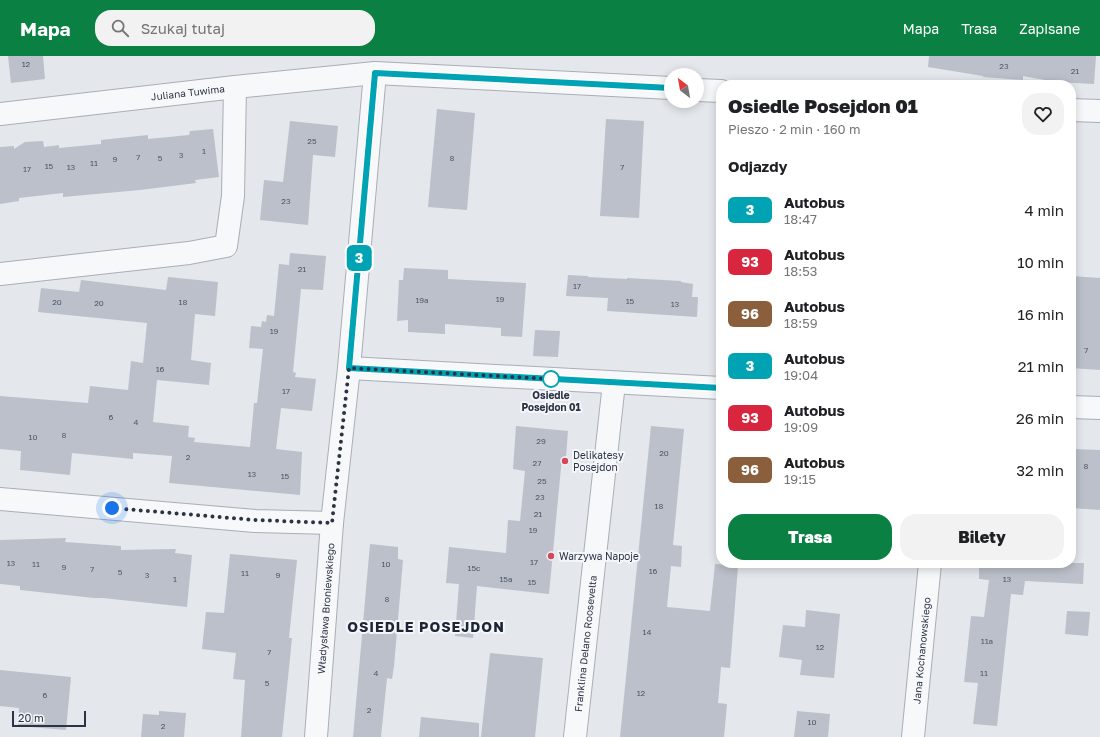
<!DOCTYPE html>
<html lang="pl">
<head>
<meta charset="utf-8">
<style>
	body { margin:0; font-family:"Golos Text",sans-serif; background:#f2f2f2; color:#202124; height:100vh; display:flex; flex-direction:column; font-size:15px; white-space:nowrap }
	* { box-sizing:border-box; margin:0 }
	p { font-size:13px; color:#757577 }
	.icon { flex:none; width:22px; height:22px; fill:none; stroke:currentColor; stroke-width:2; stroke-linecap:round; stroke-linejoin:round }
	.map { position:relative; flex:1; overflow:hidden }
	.side { position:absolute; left:716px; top:24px; width:360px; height:488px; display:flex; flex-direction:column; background:#fff; border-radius:16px; box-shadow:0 2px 10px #0003 }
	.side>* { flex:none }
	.badge { padding:0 8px; border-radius:6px; font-size:14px; line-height:26px }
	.needle { width:26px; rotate:329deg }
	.tools { position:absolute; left:664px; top:12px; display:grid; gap:8px }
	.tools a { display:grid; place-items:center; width:40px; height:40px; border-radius:50%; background:#fff; box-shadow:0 2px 10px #0003; font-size:20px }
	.scale { position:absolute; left:12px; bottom:10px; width:74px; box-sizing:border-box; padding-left:4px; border:2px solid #2b3445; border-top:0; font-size:11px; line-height:14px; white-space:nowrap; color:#2b3445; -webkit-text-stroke:3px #f4f6f9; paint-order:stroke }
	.you { position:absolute; width:20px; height:20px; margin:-10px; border:3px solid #fff; border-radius:50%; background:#1a73e8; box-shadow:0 0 0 6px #1a73e833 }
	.map>.badge { position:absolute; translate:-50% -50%; box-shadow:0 0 0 2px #fff }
	h2 { padding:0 12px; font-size:15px; line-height:36px }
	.round { display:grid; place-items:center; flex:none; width:42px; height:42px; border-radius:16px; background:#f2f2f2 }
	.headline { display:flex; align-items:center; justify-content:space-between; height:68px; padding:0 12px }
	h1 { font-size:19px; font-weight:800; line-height:30px }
	.primary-button { display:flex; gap:8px; margin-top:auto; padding:8px 12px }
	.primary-button a { flex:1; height:46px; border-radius:16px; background:#0b8043; color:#fff; font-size:16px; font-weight:800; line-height:46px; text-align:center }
	.primary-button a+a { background:#f2f2f2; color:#202124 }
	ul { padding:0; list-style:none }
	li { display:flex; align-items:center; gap:12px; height:52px; padding:0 12px }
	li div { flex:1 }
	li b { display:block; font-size:15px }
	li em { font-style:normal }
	li .badge { min-width:44px; font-weight:700; text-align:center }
	header { display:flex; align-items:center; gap:24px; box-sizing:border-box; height:56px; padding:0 20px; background:#0b8043; color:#fff }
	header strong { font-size:19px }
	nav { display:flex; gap:22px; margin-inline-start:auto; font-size:14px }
	.search { width:280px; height:36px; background:#f2f2f2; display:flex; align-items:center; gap:10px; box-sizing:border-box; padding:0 14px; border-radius:16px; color:#757577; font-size:15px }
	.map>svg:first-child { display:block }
</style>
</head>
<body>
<header>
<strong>Mapa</strong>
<div class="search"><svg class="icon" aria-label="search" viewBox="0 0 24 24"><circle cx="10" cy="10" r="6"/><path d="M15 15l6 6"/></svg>Szukaj tutaj</div>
<nav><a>Mapa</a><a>Trasa</a><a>Zapisane</a></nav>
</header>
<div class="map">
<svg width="1100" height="681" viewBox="0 0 1100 681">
	<rect width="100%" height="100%" fill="#e4e7ec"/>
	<!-- building -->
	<g fill="#bbc0ca">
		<polygon points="8,0 43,0 45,23 11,27"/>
		<polygon points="929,0 1096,0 1094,28 1056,26 1023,20 1023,24 983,21 983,20 928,11"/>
		<polygon points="437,53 475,57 467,154 428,151"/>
		<polygon points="606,63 644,65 639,162 600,160"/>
		<polygon points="290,65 338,70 335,101 313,99 308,169 260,164 264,124 283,126"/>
		<polygon points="213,73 219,121 195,124 196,127 140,134 63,141 63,137 19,142 19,145 0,148 0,91 14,90 14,93 25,86 43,85 44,91 59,89 59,92 101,88 101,84 148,79 148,83 189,79 190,75"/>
		<polygon points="290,197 326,200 323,234 301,233 293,316 296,317 295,321 316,323 312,355 281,352 276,393 302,396 300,439 169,427 172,400 133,397 133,403 72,397 70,419 20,414 21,395 0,393 0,340 88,347 90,330 128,334 131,305 143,307 147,267 38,256 41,232 79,236 81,224 166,234 168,221 218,226 215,260 195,258 191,304 211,307 209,329 157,324 153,366 189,370 188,381 195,382 194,386 250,391 254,347 257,347 263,293 249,292 251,270 261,271 262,265 266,266 267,259 274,260 279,208 289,209"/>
		<polygon points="404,212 448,214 448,223 526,227 522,281 501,280 501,272 445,268 445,278 408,276 408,264 397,265 399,224 403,224"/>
		<polygon points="568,219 588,220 588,221 627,223 627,222 681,225 681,226 693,228 692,241 698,241 697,261 607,255 608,242 566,240"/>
		<polygon points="1071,220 1100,222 1100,314 1071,312"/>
		<polygon points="535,274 560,275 558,301 533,300"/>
		<polygon points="516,370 568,375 566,401 562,401 549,538 477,530 473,582 455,580 459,528 446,527 449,491 506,497 508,464 520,465 525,415 513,413"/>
		<polygon points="651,370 684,373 673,489 682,490 681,511 671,510 667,551 710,555 715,508 738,510 730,612 721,611 718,647 727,648 724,681 620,681"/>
		<polygon points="1071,393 1100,394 1100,454 1071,452"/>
		<polygon points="66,482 65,486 121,490 121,494 176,493 175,497 192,499 187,551 103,542 94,542 20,534 20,530 0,528 0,484"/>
		<polygon points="370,488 398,491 398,503 403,504 394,610 392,623 387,622 381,681 353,681"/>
		<polygon points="230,498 297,504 289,582 292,582 282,681 241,681 245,624 233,623 236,597 202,593 206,556 224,557"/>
		<polygon points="979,507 1084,507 1083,528 1025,525 1023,539 1011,538 997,670 973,668 978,627 964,626 971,560 984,561 989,524 979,523"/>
		<polygon points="806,554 840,558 834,622 800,619 802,604 779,601 783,569 805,571"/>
		<polygon points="1067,555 1090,556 1088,580 1065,578"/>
		<polygon points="490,597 543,602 535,681 481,681"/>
		<polygon points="0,614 71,621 66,674 18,670 19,652 0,650"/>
		<polygon points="159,655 186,657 184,681 141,681 143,658 159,659"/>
		<polygon points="797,655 830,658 828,681 794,681"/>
		<polygon points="421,661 479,667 479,681 419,681"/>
	</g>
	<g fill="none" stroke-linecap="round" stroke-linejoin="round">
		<defs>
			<g id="minor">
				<polyline points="697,34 721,35"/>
				<polyline points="1071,54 1100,55"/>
				<path id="s1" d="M0,58L235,31L375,17L671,32"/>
				<polyline points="0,218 189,197 226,190 233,140 235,31"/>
				<polyline points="349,312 721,332"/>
				<polyline points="1071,351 1100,352"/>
				<polyline points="0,443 255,465 332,467"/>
				<path id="s2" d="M316,681L332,467L349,312L375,17"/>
				<path id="s3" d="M575,681L614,327"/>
				<path id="s4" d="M913,681L930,507"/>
			</g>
		</defs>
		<!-- minor casing -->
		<use href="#minor" stroke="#a9aeb7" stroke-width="24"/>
		<!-- minor -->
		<use href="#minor" stroke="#f7f8fa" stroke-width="22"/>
	</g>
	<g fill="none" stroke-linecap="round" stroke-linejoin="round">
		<defs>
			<polyline id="line" points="671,32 375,17 349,312 721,332"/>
		</defs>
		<!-- line casing -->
		<use href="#line" stroke="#fff" stroke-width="9"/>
		<!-- line -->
		<use href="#line" stroke="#00a3b4" stroke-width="6"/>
		<!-- walk -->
		<polyline stroke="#2b3445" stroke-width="4" stroke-dasharray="0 7.2" points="112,452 255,464 332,467 349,312 551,323"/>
	</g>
	<!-- markers -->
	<circle fill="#fff" stroke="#00a3b4" stroke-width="2" cx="551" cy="323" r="8"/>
	<g fill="#d1495b" stroke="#f4f6f9" stroke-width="1.5">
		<circle cx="565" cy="405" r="4"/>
		<circle cx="551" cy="500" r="4"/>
	</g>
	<g text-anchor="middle" stroke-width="4" stroke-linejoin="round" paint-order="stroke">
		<!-- number labels -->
		<g font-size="8" fill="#4f5766">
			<text x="26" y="11">12</text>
			<text x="1004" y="13">23</text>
			<text x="1075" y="18">21</text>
			<text x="312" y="88">25</text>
			<text x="204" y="98">1</text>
			<text x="181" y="102">3</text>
			<text x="138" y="104">7</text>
			<text x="160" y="105">5</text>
			<text x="452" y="105">8</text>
			<text x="115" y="106">9</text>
			<text x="94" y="110">11</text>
			<text x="49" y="113">15</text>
			<text x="71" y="114">13</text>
			<text x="622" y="114">7</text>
			<text x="27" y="116">17</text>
			<text x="286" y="148">23</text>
			<text x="302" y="216">21</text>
			<text x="577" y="233">17</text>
			<text x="500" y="246">19</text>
			<text x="422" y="247">19a</text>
			<text x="630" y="248">15</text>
			<text x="57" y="249">20</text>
			<text x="183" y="249">18</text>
			<text x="99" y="250">20</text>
			<text x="675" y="251">13</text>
			<text x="274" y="278">19</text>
			<text x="1086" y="297">7</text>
			<text x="160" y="316">16</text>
			<text x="286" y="338">17</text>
			<text x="111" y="364">6</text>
			<text x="136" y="369">4</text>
			<text x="64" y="382">8</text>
			<text x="33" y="384">10</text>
			<text x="541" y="388">29</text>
			<text x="664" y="400">20</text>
			<text x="188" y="404">2</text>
			<text x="537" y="410">27</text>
			<text x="1086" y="413">8</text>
			<text x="252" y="421">13</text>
			<text x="285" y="423">15</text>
			<text x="542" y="428">25</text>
			<text x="540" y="444">23</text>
			<text x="659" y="453">18</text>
			<text x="538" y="461">21</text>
			<text x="533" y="477">19</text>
			<text x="534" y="509">17</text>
			<text x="11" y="510">13</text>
			<text x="36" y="511">11</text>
			<text x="386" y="511">10</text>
			<text x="64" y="514">9</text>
			<text x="474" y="515">15c</text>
			<text x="92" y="516">7</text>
			<text x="653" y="518">16</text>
			<text x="120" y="519">5</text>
			<text x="245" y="520">11</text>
			<text x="147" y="522">3</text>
			<text x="278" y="522">9</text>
			<text x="175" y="526">1</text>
			<text x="506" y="526">15a</text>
			<text x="1007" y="526">13</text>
			<text x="532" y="529">15</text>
			<text x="387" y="546">8</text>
			<text x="647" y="579">14</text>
			<text x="987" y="588">11a</text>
			<text x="820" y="594">12</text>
			<text x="269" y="599">7</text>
			<text x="376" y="620">4</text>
			<text x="984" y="620">11</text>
			<text x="267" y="630">5</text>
			<text x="641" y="640">12</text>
			<text x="45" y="642">6</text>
			<text x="369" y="657">2</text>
			<text x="812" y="669">10</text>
			<text x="163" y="673">2</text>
		</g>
		<!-- street labels -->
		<g font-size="10" fill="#2b3445" stroke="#f4f6f9">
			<text dy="4" stroke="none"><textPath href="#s1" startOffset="189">Juliana Tuwima</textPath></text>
			<text dy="4" stroke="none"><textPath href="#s2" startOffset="129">Władysława Broniewskiego</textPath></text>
			<text dy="4" stroke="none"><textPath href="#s3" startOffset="94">Franklina Delano Roosevelta</textPath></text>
			<text dy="4" stroke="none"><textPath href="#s4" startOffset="87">Jana Kochanowskiego</textPath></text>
		</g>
		<!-- stop labels -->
		<g font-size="10" font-weight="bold" fill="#2b3445" stroke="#f4f6f9">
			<text x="551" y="343">Osiedle<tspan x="551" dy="12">Posejdon 01</tspan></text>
		</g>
		<!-- poi labels -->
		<g font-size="10" fill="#2b3445" stroke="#f4f6f9" text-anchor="start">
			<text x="573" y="403">Delikatesy<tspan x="573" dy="12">Posejdon</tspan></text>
			<text x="559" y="504">Warzywa Napoje</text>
		</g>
		<!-- district labels -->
		<g font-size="14" font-weight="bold" letter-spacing="1" fill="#1d2536" stroke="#f4f6f9">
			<text x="426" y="576">OSIEDLE POSEJDON</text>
		</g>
	</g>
</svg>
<div class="tools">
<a><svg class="needle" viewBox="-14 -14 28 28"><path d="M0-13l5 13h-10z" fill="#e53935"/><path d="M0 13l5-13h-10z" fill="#757577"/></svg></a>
</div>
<div class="scale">20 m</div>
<div class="you" style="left:112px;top:452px"></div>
<b class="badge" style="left:359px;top:202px;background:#00a3b4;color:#fff">3</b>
<section class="side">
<div class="headline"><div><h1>Osiedle Posejdon 01</h1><p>Pieszo · 2 min · 160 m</p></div><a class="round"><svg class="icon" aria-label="heart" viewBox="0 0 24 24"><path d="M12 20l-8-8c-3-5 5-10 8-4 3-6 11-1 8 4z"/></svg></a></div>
<h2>Odjazdy</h2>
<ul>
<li><span class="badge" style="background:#00a3b4;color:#fff">3</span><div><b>Autobus</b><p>18:47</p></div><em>4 min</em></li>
<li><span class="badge" style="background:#d7263d;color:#fff">93</span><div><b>Autobus</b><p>18:53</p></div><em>10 min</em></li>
<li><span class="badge" style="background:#8b5e3c;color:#fff">96</span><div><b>Autobus</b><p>18:59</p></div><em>16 min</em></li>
<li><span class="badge" style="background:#00a3b4;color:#fff">3</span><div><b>Autobus</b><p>19:04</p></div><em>21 min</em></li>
<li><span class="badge" style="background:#d7263d;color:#fff">93</span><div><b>Autobus</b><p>19:09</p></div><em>26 min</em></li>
<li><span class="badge" style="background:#8b5e3c;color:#fff">96</span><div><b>Autobus</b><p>19:15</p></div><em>32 min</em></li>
</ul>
<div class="primary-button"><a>Trasa</a><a>Bilety</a></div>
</section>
</div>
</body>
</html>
